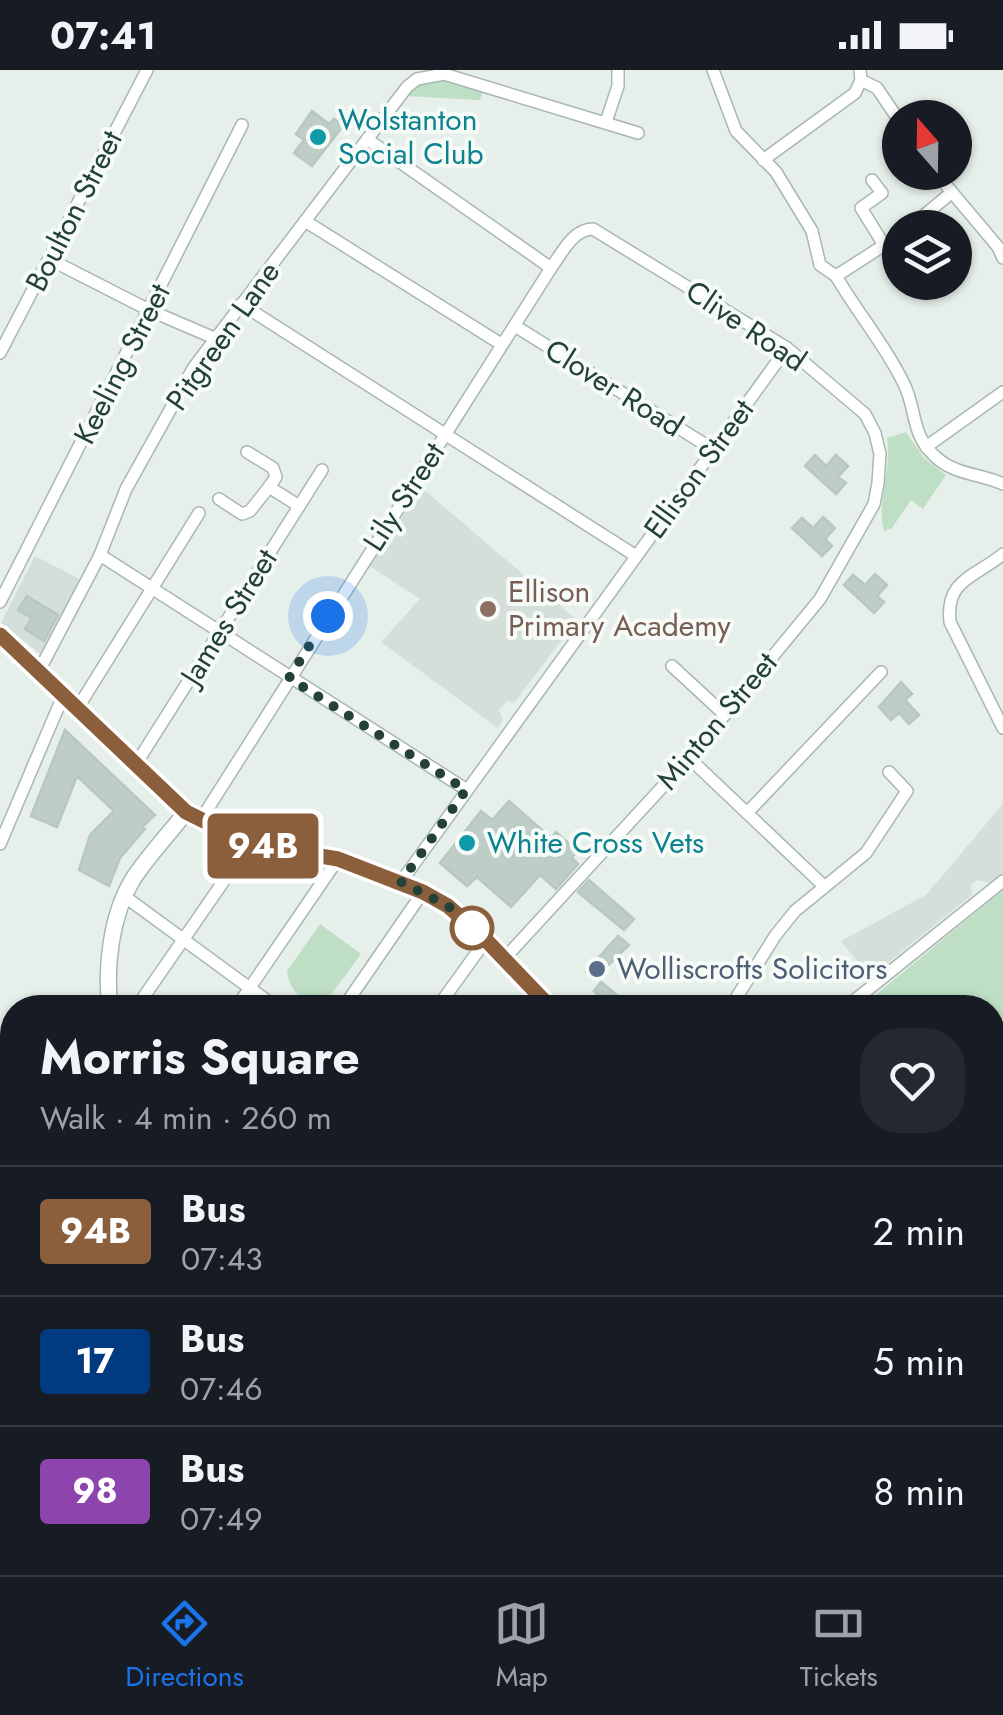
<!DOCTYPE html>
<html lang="en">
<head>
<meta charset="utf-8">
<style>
	body { margin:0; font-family:Jost,sans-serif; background:#242831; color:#f1f3f6; height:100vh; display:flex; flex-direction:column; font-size:38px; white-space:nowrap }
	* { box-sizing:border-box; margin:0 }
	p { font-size:32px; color:#9ea1a6 }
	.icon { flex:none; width:55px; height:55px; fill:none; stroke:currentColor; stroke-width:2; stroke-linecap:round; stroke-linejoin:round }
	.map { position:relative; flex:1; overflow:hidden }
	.side { position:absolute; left:0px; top:925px; width:1005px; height:580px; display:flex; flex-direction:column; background:#171b24; border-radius:40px 40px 0 0; box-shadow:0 2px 8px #0004 }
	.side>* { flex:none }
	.badge { padding:0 20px; border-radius:8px; font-size:35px; line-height:65px }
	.needle { width:65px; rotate:340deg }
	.buttons { position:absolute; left:882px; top:30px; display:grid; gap:20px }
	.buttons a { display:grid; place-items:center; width:90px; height:90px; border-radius:50%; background:#171b24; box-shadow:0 2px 8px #0004; font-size:50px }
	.you { position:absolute; width:50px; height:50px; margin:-25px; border:8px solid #fff; border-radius:50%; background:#1a73e8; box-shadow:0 0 0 15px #1a73e833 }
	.map>.badge { position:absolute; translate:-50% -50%; box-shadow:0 0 0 5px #fff }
	.round { display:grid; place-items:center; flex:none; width:105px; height:105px; border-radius:40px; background:#242831 }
	.head { display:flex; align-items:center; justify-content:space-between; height:170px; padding:0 40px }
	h1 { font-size:48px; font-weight:700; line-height:75px }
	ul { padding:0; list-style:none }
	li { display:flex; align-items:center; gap:30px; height:130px; padding:0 40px; border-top:2px solid #363941 }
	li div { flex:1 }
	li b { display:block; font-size:38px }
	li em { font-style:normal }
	li .badge { min-width:110px; font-weight:700; text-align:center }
	.status { display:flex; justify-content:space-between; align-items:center; height:70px; padding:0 50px; background:#171b24; direction:ltr }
	.status svg { height:28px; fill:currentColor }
	.tabs { display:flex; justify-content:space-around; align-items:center; height:140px; border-top:2px solid #363941; background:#171b24; font-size:28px; color:#9ea1a6 }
	.tabs a { display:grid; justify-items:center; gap:5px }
	.tabs .current { color:#1a73e8 }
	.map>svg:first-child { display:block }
</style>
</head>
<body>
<div class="status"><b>07:41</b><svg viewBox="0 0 49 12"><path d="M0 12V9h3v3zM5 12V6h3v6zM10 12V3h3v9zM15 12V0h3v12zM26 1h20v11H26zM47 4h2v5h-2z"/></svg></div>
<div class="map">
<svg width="1003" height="1505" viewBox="0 0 1003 1505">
	<rect width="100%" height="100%" fill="#e6efea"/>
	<!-- built -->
	<g fill="#d4dfd9">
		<polygon points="422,418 577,550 514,633 507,631 499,640 503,650 498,658 381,572 420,529 368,495"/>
		<polygon points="35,486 82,510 42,585 1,553"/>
		<polygon points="1003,734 1003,805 989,813 977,810 971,815 972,825 870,907 841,871 926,825"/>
		<polygon points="1003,1060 1003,1240 993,1236 992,1069"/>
		<polygon points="602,1493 602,1492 770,1493 756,1505 599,1505"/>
	</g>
	<!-- green -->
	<g fill="#bfdfc5">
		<polygon points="448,9 483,19 480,30 406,26 426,11"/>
		<path d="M906,362L924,388L946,405L923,439L911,430L892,458L884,461C876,432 892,403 887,368Z"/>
		<polygon points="1003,820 1003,1060 993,1069 992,938 861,937"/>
		<path d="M320,854L361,884L322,937C305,938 288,918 287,901Z"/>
		<polygon points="0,1219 12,1227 12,1400 0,1390"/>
		<polygon points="1003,1368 1003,1469 997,1478 992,1474 993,1371"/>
		<polygon points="117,1493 288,1493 297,1505 129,1505"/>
		<polygon points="371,1493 371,1492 588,1493 583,1505 376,1505"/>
		<polygon points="900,1493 968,1493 969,1505 884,1505"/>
	</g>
	<!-- building -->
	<g fill="#becdc5" stroke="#b8c8c0" stroke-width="2.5">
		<polygon points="312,41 329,54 334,49 343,56 312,96 294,83 304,70 296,64"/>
		<polygon points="815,385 826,396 836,385 848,396 838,407 846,413 836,424 805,396"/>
		<polygon points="823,447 835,458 825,469 832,476 822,486 792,458 802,448 813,458"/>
		<polygon points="875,504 887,515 877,526 884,532 874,543 844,515 853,505 865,515"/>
		<polygon points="27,526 58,545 44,571 25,559 32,548 18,540"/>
		<polygon points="901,612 912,624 905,630 919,645 909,654 899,643 891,650 879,637"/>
		<polygon points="65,660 155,745 142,757 145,759 120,788 109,816 79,800 90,765 114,741 77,706 57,757 31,746"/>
		<polygon points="509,731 551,768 556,762 577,781 572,788 578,794 556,819 540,805 511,837 477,807 467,816 440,793 481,741 492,750"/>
		<polygon points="589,810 634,849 624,860 578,822"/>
		<polygon points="618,866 629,875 594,909 586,902"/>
		<polygon points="601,912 619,927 631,938 610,938 594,921"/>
		<polygon points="992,1141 1003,1146 1003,1226 992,1222 996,1194 992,1192"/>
	</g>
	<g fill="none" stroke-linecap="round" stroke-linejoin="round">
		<defs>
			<g id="street">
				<path d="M713,0L736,61L776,102L812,161L820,195L836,206C857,242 885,275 903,312C918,340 909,365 938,389C957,405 982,404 1003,414"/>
				<polyline points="861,10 877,18 900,52"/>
				<polyline points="606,52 618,16 618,0"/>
				<polyline points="367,69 551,198"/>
				<polyline points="763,90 855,23 861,10 860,0"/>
				<polyline points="935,102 998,177 1003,188"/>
				<polyline points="872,110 882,123 861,138 884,175"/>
				<polyline points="305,151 501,274"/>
				<polyline points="909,158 951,123"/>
				<polyline points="49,189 149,240 214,268"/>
				<polyline points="836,206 900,165"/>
				<polyline points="241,234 636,486"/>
				<polyline points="515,256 714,380"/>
				<polyline points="0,283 147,0"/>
				<polyline points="926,377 1003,322"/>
				<polyline points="247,382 273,398 276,407 269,417"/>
				<polyline points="219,429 242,444 250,441 269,417 299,436"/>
				<path d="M1003,484C976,507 945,509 950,552L1003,658"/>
				<polyline points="100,485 467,720"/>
				<polyline points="0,532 242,55"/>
				<polyline points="672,596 725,645"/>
				<polyline points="39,601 100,485 126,419 194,297 407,17 417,9 444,4 638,63"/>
				<polyline points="77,639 199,443"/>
				<polyline points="689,688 825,817"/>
				<polyline points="136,694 322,400"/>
				<polyline points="747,743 881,602"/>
				<path d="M200,751L551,198C562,183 573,159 593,159L787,278L865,344L875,363L880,384L878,413L874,434L820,529L689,688L504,889"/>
				<polyline points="0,774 63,626"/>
				<polyline points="401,812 787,278"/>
				<polyline points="124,826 277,938"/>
				<polyline points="136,938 250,773"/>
				<polyline points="236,938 338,789"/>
				<polyline points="343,938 423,822"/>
				<polyline points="437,938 486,870"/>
				<polyline points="730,938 775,866 795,841 866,783 907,721 889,702"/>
				<polyline points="845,938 1003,811"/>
				<polyline points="0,1015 12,1020"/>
				<polyline points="0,1399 12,1411"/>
				<polyline points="992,1490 1003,1495"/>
				<polyline points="99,1492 112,1505"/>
			</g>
			<g id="secondary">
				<polyline points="0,565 186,742 250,773 338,789 423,822 447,836 486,870 551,938"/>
				<path d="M110,938C105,897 111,845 133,809C148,786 169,764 186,742"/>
				<polyline points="0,1207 12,1212"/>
				<polyline points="300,1492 309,1505"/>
				<polyline points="18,1505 29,1492"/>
			</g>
			<g id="highway">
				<polyline points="992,1359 1003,1356"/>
				<polyline points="978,1492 979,1505"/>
			</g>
		</defs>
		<!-- street casing -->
		<use href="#street" stroke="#a8b7b1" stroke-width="14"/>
		<!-- secondary casing -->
		<use href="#secondary" stroke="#a4bab1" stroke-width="18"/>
		<!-- highway casing -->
		<use href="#highway" stroke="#c2cac7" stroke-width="22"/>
		<!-- street -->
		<use href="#street" stroke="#fff" stroke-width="11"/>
		<!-- secondary -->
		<use href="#secondary" stroke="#fff" stroke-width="15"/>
		<!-- highway -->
		<use href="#highway" stroke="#2f6e5c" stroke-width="20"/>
	</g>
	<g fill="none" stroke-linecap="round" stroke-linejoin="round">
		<defs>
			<polyline id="line" points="0,565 186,742 250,774 338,789 423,822 448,836 486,870 551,938"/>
		</defs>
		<!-- line casing -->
		<use href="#line" stroke="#fff" stroke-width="22"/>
		<!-- line -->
		<use href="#line" stroke="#8b5e3c" stroke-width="15"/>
		<!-- walk -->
		<polyline stroke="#244137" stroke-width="10" stroke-dasharray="0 18" points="328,546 289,608 466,720 401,812 448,836 472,858"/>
	</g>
	<!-- markers -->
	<g fill="#0f9aa8" stroke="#f6fbf8" stroke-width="4">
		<circle cx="318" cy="67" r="10"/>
		<circle cx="467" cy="773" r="10"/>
	</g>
	<circle fill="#8d6e63" stroke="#f6fbf8" stroke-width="4" cx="488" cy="539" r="10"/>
	<circle fill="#fff" stroke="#8b5e3c" stroke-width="5" cx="472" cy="858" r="20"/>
	<circle fill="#5c6f8a" stroke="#f6fbf8" stroke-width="4" cx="597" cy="899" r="10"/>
	<g text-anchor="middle" stroke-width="8" stroke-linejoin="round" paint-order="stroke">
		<!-- culture labels -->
		<g font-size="30" fill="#0d838f" stroke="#f6fbf8" text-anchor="start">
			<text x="338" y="60">Wolstanton<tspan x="338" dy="34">Social Club</tspan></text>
			<text x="487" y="783">White Cross Vets</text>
		</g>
		<!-- street labels -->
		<g font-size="30" fill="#244137" stroke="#f6fbf8">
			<text transform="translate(74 141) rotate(-63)" y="10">Boulton Street</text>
			<text transform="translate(746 256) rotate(34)" y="10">Clive Road</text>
			<text transform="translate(223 266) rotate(-55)" y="10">Pitgreen Lane</text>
			<text transform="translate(122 294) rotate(-63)" y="10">Keeling Street</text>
			<text transform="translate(614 318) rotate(32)" y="10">Clover Road</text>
			<text transform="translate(699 399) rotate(-54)" y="10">Ellison Street</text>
			<text transform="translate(404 427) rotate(-57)" y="10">Lily Street</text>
			<text transform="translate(229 547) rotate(-58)" y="10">James Street</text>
			<text transform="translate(717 651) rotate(-50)" y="10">Minton Street</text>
		</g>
		<!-- education labels -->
		<g font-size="30" fill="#785e54" stroke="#f6fbf8" text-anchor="start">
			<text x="508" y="532">Ellison<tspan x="508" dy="34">Primary Academy</tspan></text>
		</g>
		<!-- service labels -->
		<g font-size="30" fill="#4e5e75" stroke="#f6fbf8" text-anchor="start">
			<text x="617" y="909">Wolliscrofts Solicitors</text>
		</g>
	</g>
</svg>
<div class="buttons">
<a><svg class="needle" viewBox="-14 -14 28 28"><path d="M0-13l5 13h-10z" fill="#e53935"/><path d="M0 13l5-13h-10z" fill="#9ea1a6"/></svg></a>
<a><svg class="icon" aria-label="layers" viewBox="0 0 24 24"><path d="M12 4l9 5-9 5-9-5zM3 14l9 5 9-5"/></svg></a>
</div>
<div class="you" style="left:328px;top:546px"></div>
<b class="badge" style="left:263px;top:776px;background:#8b5e3c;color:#fff">94B</b>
<section class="side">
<div class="head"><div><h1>Morris Square</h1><p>Walk · 4 min · 260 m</p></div><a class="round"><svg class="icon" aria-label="heart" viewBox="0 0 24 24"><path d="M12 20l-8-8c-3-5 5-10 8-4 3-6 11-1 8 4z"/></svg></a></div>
<ul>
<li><span class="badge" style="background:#8b5e3c;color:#fff">94B</span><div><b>Bus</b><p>07:43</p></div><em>2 min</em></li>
<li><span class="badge" style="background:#003b80;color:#fff">17</span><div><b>Bus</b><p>07:46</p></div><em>5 min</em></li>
<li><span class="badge" style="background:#8e44ad;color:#fff">98</span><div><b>Bus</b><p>07:49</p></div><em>8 min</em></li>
</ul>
</section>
</div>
<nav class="tabs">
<a class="current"><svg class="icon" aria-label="directions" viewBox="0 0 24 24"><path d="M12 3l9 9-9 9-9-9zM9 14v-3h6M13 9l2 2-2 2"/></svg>Directions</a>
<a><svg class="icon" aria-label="map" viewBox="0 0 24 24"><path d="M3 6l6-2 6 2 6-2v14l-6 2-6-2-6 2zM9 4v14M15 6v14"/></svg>Map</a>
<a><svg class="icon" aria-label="tickets" viewBox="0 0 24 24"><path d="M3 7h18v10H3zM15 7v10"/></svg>Tickets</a>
</nav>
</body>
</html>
